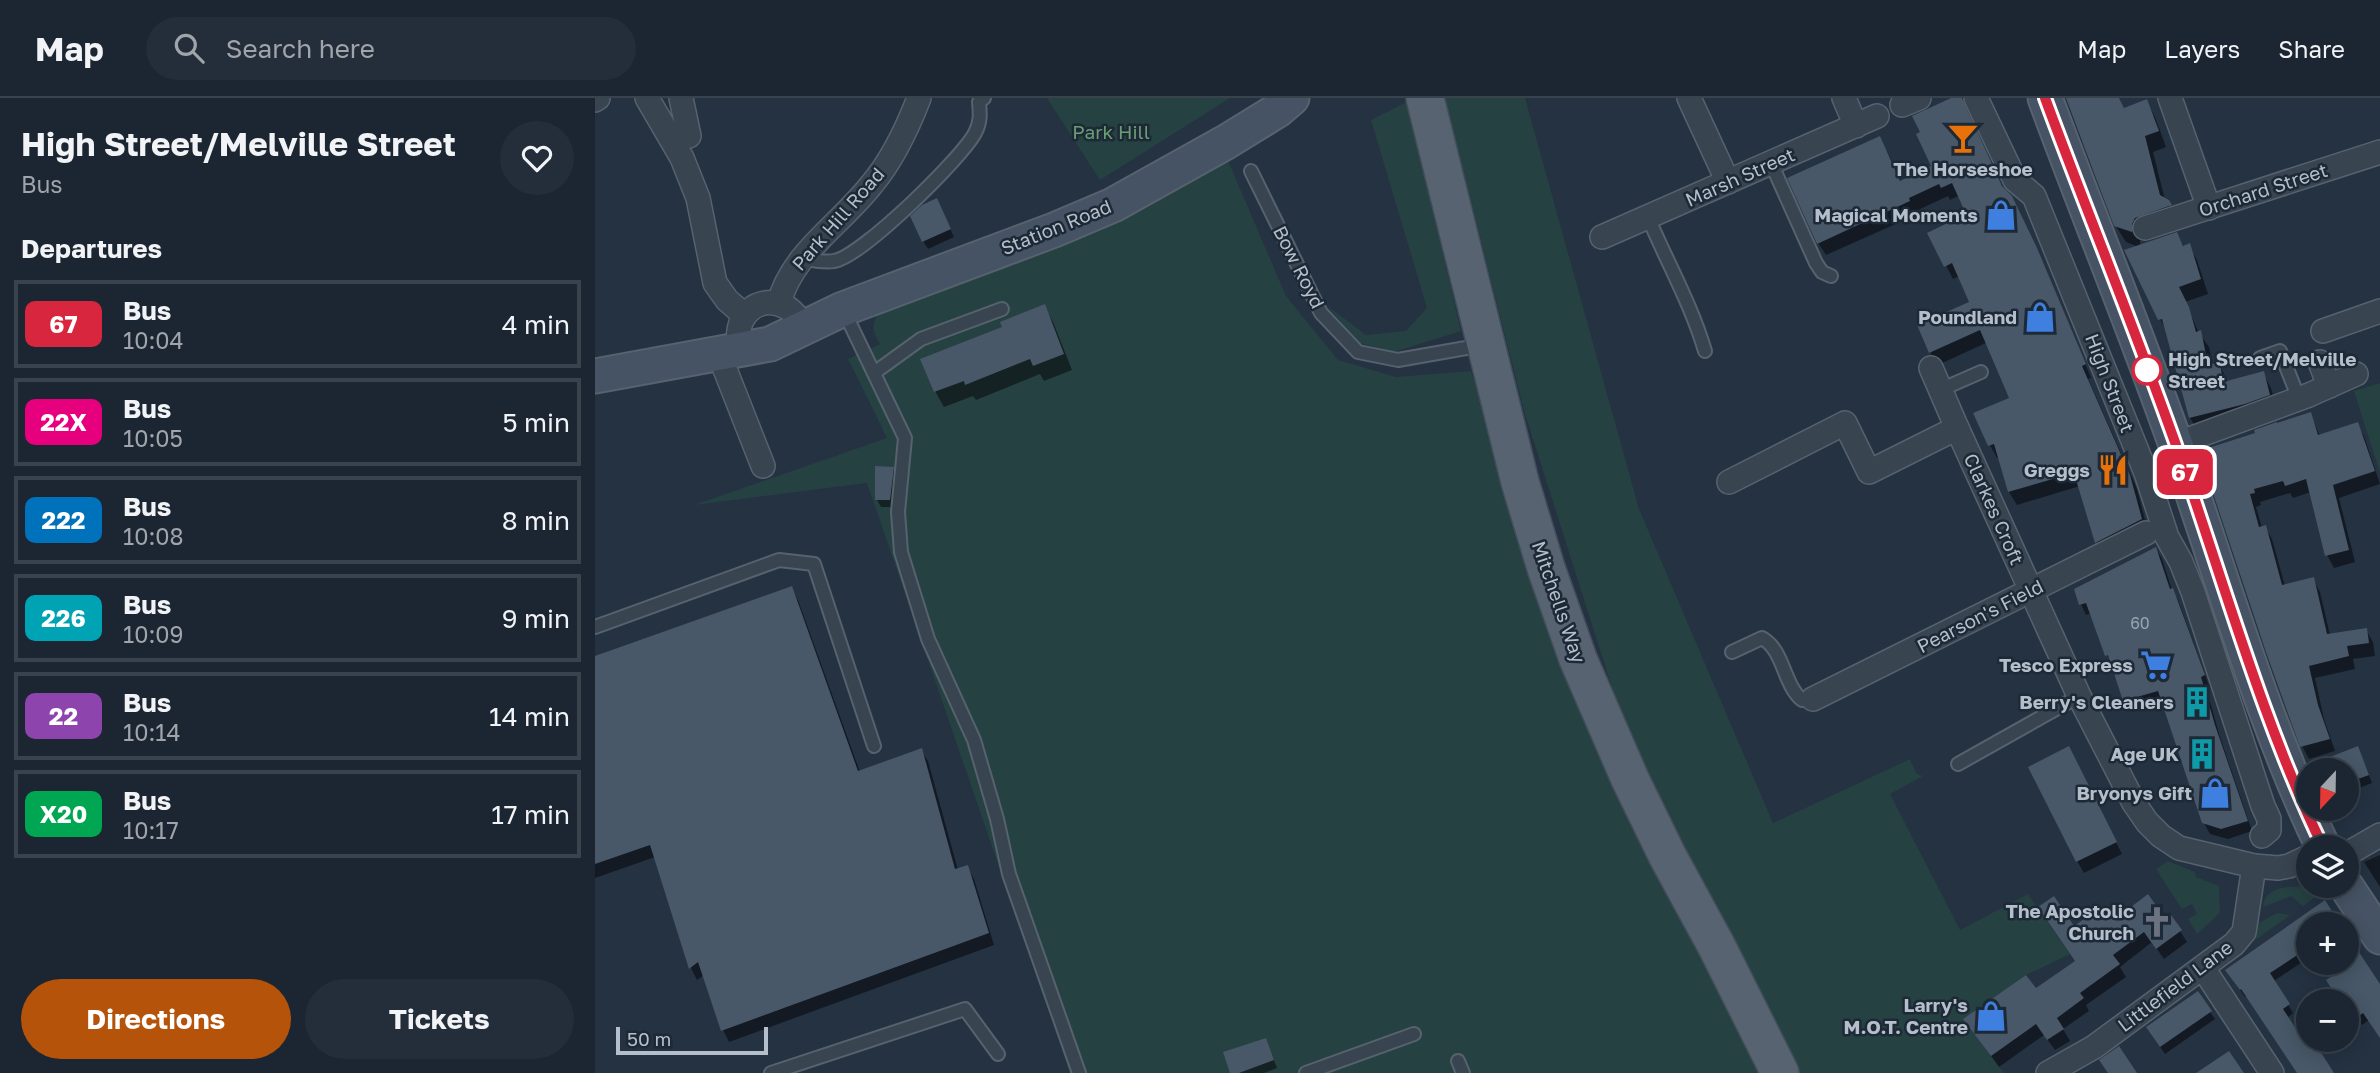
<!DOCTYPE html>
<html lang="en">
<head>
<meta charset="utf-8">
<style>
	body { margin:0; font-family:"Golos Text",sans-serif; background:#242e3a; color:#f1f3f6; height:100vh; display:flex; flex-direction:column; font-size:26px; white-space:nowrap }
	* { box-sizing:border-box; margin:0 }
	p { font-size:23px; color:#a0a5ac }
	.icon { flex:none; width:38px; height:38px; fill:none; stroke:currentColor; stroke-width:2; stroke-linecap:round; stroke-linejoin:round }
	.map { position:relative; flex:1; overflow:hidden }
	.side { display:flex; flex-direction:column; background:#1b2632; width:595px }
	.side>* { flex:none }
	.badge { padding:0 14px; border-radius:10px; font-size:24px; line-height:46px }
	.needle { width:46px; rotate:202deg }
	.buttons { position:absolute; left:1701px; top:660px; display:grid; gap:14px }
	.buttons a { display:grid; place-items:center; width:63px; height:63px; border-radius:50%; background:#1b2632; box-shadow:0 4px 18px #0003,0 0 0 2px #39434d; font-size:35px }
	.scale { position:absolute; left:21px; bottom:18px; width:152px; box-sizing:border-box; padding-left:7px; border:4px solid #b5bfcb; border-top:0; font-size:19px; line-height:24px; white-space:nowrap; color:#b5bfcb; -webkit-text-stroke:5px #1d2936; paint-order:stroke }
	.map>.badge { position:absolute; translate:-50% -50%; box-shadow:0 0 0 4px #fff }
	h2 { padding:0 21px; font-size:26px; line-height:63px }
	.round { display:grid; place-items:center; flex:none; width:74px; height:74px; border-radius:37px; background:#242e3a }
	.overview { display:flex; align-items:center; justify-content:space-between; height:119px; padding:0 21px }
	h1 { font-size:33px; font-weight:700; line-height:52px }
	.primary-button { display:flex; gap:14px; margin-top:auto; padding:14px 21px }
	.primary-button a { flex:1; height:80px; border-radius:42px; background:#b45309; color:#fff; font-size:28px; font-weight:700; line-height:80px; text-align:center }
	.primary-button a+a { background:#242e3a; color:#f1f3f6 }
	ul { padding:0; list-style:none }
	li { display:flex; align-items:center; gap:21px; height:88px; margin:0 14px 10px; padding:0 7px; border:4px solid #39434d; border-radius:0px }
	li div { flex:1 }
	li b { display:block; font-size:26px }
	li em { font-style:normal }
	li .badge { min-width:77px; font-weight:700; text-align:center }
	header { display:flex; align-items:center; gap:42px; box-sizing:border-box; height:98px; padding:0 35px; background:#1b2632; border-bottom:2px solid #39434d }
	header strong { font-size:33px }
	nav { display:flex; gap:38px; margin-inline-start:auto; font-size:24px }
	.search { width:490px; height:63px; background:#242e3a; display:flex; align-items:center; gap:18px; box-sizing:border-box; padding:0 24px; border-radius:38px; color:#a0a5ac; font-size:26px }
	main { display:flex; flex:1; min-height:0 }
	.map>svg:first-child { display:block }
</style>
</head>
<body>
<header>
<strong>Map</strong>
<div class="search"><svg class="icon" aria-label="search" viewBox="0 0 24 24"><circle cx="10" cy="10" r="6"/><path d="M15 15l6 6"/></svg>Search here</div>
<nav><a>Map</a><a>Layers</a><a>Share</a></nav>
</header>
<main>
<section class="side">
<div class="overview"><div><h1>High Street/Melville Street</h1><p>Bus</p></div><a class="round"><svg class="icon" aria-label="heart" viewBox="0 0 24 24"><path d="M12 20l-8-8c-3-5 5-10 8-4 3-6 11-1 8 4z"/></svg></a></div>
<h2>Departures</h2>
<ul>
<li><span class="badge" style="background:#d7263d;color:#fff">67</span><div><b>Bus</b><p>10:04</p></div><em>4 min</em></li>
<li><span class="badge" style="background:#e6007e;color:#fff">22X</span><div><b>Bus</b><p>10:05</p></div><em>5 min</em></li>
<li><span class="badge" style="background:#0072bc;color:#fff">222</span><div><b>Bus</b><p>10:08</p></div><em>8 min</em></li>
<li><span class="badge" style="background:#00a3b4;color:#fff">226</span><div><b>Bus</b><p>10:09</p></div><em>9 min</em></li>
<li><span class="badge" style="background:#8e44ad;color:#fff">22</span><div><b>Bus</b><p>10:14</p></div><em>14 min</em></li>
<li><span class="badge" style="background:#00a651;color:#fff">X20</span><div><b>Bus</b><p>10:17</p></div><em>17 min</em></li>
</ul>
<div class="primary-button"><a>Directions</a><a>Tickets</a></div>
</section>
<div class="map">
<svg width="1785" height="975" viewBox="0 0 1785 975">
	<rect width="100%" height="100%" fill="#243242"/>
	<!-- green -->
	<g fill="#264142">
		<polygon points="452,0 635,0 505,82"/>
		<polygon points="850,0 930,0 1044,411 1178,725 1315,661 1322,676 1328,678 1295,696 1365,832 1433,796 1475,856 1431,877 1368,921 1409,975 1201,975 1041,665 930,316"/>
		<polygon points="812,4 866,233 799,254 765,245 730,206 771,237 811,233 832,210 776,22"/>
		<path d="M631,58L691,198L743,262L801,279L876,273L1000,637L1169,975H475L272,385L99,407L292,340L253,261L285,246C277,233 276,227 284,214Z"/>
		<polygon points="1785,285 1785,375 1759,293"/>
		<polygon points="1573,763 1600,774 1601,779 1624,788 1625,815 1602,836 1593,821 1602,816 1597,806 1587,811 1561,771"/>
		<path d="M1722,788L1728,793L1708,808L1696,798L1668,809C1670,784 1704,789 1722,788Z"/>
		<polygon points="1682,815 1695,817 1659,843 1664,825"/>
	</g>
	<!-- shadow -->
	<g fill="#0007">
		<polygon points="1360,0 1368,0 1373,10 1375,21 1409,92 1448,165 1496,280 1493,281 1542,391 1553,434 1509,457 1502,444 1485,388 1422,407 1414,394 1404,359 1402,360 1395,347 1417,301 1393,244 1343,267 1335,254 1376,205 1364,178 1358,181 1335,136 1373,116 1365,97 1355,102 1353,98 1319,114 1321,117 1231,157 1223,145 1292,53 1306,84 1338,69"/>
		<polygon points="1471,0 1523,0 1530,12 1551,3 1560,19 1571,49 1558,54 1570,102 1584,123 1549,136 1545,143 1545,149 1582,136 1589,149 1594,148 1602,162 1613,196 1590,204 1604,235 1614,249 1618,268 1624,266 1633,284 1668,275 1676,290 1682,311 1604,334 1595,320 1572,233 1565,221 1544,149 1531,144 1521,128 1474,3"/>
		<polygon points="346,110 359,139 333,151 328,143"/>
		<polygon points="449,208 458,224 477,272 449,283 445,276 381,302 378,298 349,309 340,293"/>
		<polygon points="1715,316 1725,338 1762,326 1769,338 1785,386 1744,400 1760,464 1739,470 1732,457 1716,394 1698,400 1695,395 1665,404 1666,407 1661,409 1667,430 1670,429 1677,441 1690,488 1718,481 1725,494 1735,537 1771,532 1778,544 1780,558 1758,561 1760,571 1720,580 1729,621 1740,653 1714,661 1707,648 1606,354"/>
		<polygon points="298,370 302,378 299,409 286,409 282,402"/>
		<polygon points="1561,451 1567,461 1577,492 1583,502 1614,588 1611,589 1625,639 1657,733 1633,741 1615,736 1609,725 1568,603 1536,612 1530,602 1497,515 1491,517 1486,506"/>
		<polygon points="196,490 203,502 265,674 326,652 333,663 363,772 372,769 379,781 399,847 134,944 128,932 109,877 102,882 96,870 60,759 0,780 0,560"/>
		<polygon points="1766,658 1777,685 1753,694 1752,672 1742,672"/>
		<polygon points="1480,662 1527,756 1489,775 1482,763"/>
		<polygon points="1785,757 1785,789 1769,764"/>
		<polygon points="1729,805 1743,826 1713,826 1713,860 1679,883 1698,915 1692,920 1713,951 1737,975 1703,975 1652,898 1650,899 1637,880"/>
		<polygon points="1445,810 1479,831 1519,824 1570,823 1585,833 1592,844 1569,861 1557,844 1525,869 1531,879 1491,907 1494,913 1468,931 1475,943 1460,952 1449,937 1404,969 1370,921 1440,893 1481,864"/>
		<polygon points="1752,839 1785,889 1785,938 1774,922 1767,927 1752,903 1746,903 1733,883 1744,876 1752,864"/>
		<polygon points="1615,914 1620,921 1570,956 1557,937"/>
		<polygon points="671,942 682,970 669,975 637,975"/>
	</g>
	<!-- building -->
	<g fill="#485868">
		<polygon points="1356,0 1367,0 1407,88 1417,98 1442,150 1491,266 1487,268 1535,377 1547,421 1500,445 1479,375 1413,394 1399,346 1393,348 1378,315 1414,300 1385,232 1334,255 1322,227 1374,204 1357,165 1349,169 1332,135 1371,116 1357,85 1346,90 1344,86 1314,100 1315,103 1222,146 1192,80 1285,38 1305,83 1336,68 1321,36 1325,34 1317,18"/>
		<polygon points="1471,0 1524,0 1529,10 1552,1 1564,33 1550,38 1565,97 1574,102 1577,107 1540,120 1537,126 1537,134 1519,128"/>
		<polygon points="342,100 356,131 327,144 315,118 327,107"/>
		<polygon points="1582,134 1588,148 1595,145 1606,181 1584,189 1594,209 1601,234 1606,232 1613,267 1625,264 1628,284 1669,273 1675,297 1650,306 1594,320 1567,221 1563,222 1529,152"/>
		<polygon points="450,206 469,256 438,268 435,261 370,287 369,283 339,294 325,261 407,229 405,224"/>
		<polygon points="1716,314 1723,337 1763,324 1780,373 1738,387 1754,452 1730,458 1711,381 1690,388 1688,383 1659,391 1660,395 1655,396 1664,429 1671,427 1687,487 1719,479 1732,536 1772,530 1774,545 1752,548 1754,558 1714,568 1723,607 1735,641 1705,649 1671,554 1604,353 1660,335 1659,332 1682,324 1682,325"/>
		<polygon points="280,368 299,369 295,402 280,402"/>
		<polygon points="1561,449 1575,491 1578,490 1610,577 1606,579 1620,627 1653,723 1626,731 1607,725 1563,593 1528,603 1513,557 1510,558 1491,505 1484,507 1479,491"/>
		<polygon points="197,488 263,673 327,650 360,771 373,767 394,835 126,933 103,864 94,871 55,747 0,766 0,558"/>
		<polygon points="1474,648 1522,744 1481,764 1433,669"/>
		<polygon points="1763,648 1774,677 1752,685 1752,672 1741,672 1735,659"/>
		<polygon points="1553,796 1570,820 1576,817 1587,832 1561,851 1549,834 1518,857 1525,866 1485,895 1489,900 1462,920 1469,931 1452,942 1441,926 1396,958 1368,921 1431,877 1441,890 1480,863 1443,809 1459,798 1479,828 1508,808 1519,822"/>
		<polygon points="1730,802 1745,826 1713,826 1713,850 1675,875 1695,906 1688,911 1713,949 1720,945 1739,975 1702,975 1646,891 1645,892 1630,872"/>
		<polygon points="1752,836 1785,886 1785,940 1768,915 1761,920 1752,903 1747,898 1743,901 1731,882 1742,875 1735,864 1752,864"/>
		<polygon points="1603,893 1617,913 1565,949 1551,929"/>
		<polygon points="671,940 679,962 644,975 635,975 628,954"/>
		<polygon points="1524,948 1542,975 1513,975 1504,962"/>
		<polygon points="1634,953 1649,975 1601,975"/>
	</g>
	<g fill="none" stroke-linecap="round" stroke-linejoin="round">
		<defs>
			<g id="lane">
				<polyline points="1176,65 1221,165 1227,174 1236,178"/>
				<polyline points="656,73 726,215 763,254 803,262 888,247"/>
				<path d="M1053,119C1072,164 1096,206 1110,253"/>
				<path d="M207,160C216,162 229,165 239,163C266,159 366,61 380,35C386,24 385,15 384,4L389,0"/>
				<polyline points="248,211 310,340 303,414 306,454 333,541 379,642 402,721 414,776 484,975"/>
				<polyline points="1665,260 1685,253 1704,301"/>
				<polyline points="279,275 326,241 407,211"/>
				<polyline points="1345,292 1386,274"/>
				<polyline points="0,529 184,462 219,466 279,648"/>
				<path d="M1137,554L1167,540C1189,552 1188,586 1207,602L1218,601"/>
				<polyline points="1363,666 1484,598"/>
				<polyline points="863,963 868,975"/>
				<polyline points="176,975 370,911 403,956"/>
				<polyline points="711,975 819,936"/>
			</g>
			<g id="street">
				<polyline points="52,0 87,60 103,100 120,185 132,202 148,216"/>
				<polyline points="86,0 94,38"/>
				<polyline points="1094,0 1133,84"/>
				<polyline points="1249,0 1261,28"/>
				<polyline points="1381,0 1420,82 1439,98 1551,375 1572,439 1586,464 1598,494 1668,708 1674,721 1674,732 1667,738"/>
				<polyline points="1575,0 1614,110"/>
				<polyline points="0,2 3,0"/>
				<polyline points="1307,7 1324,0"/>
				<polyline points="1550,130 1785,54"/>
				<polyline points="1007,139 1282,18"/>
				<path d="M184,205C197,155 246,126 277,86C298,61 312,31 324,0"/>
				<polyline points="1728,233 1785,213"/>
				<path d="M146,252C135,220 163,194 191,209C199,213 204,222 210,229"/>
				<polyline points="124,256 168,368"/>
				<polyline points="1725,264 1734,288"/>
				<polyline points="1362,330 1484,598 1539,705 1552,724 1566,738 1584,750 1659,768 1683,770 1694,768 1713,759"/>
				<polyline points="1581,346 1714,297 1761,276"/>
				<polyline points="1134,384 1250,325 1274,374 1362,330 1336,270"/>
				<polyline points="1218,601 1551,435"/>
				<polyline points="1752,756 1785,737"/>
				<polyline points="1608,870 1677,975"/>
				<polyline points="1453,975 1499,949 1639,846 1649,834 1659,768"/>
			</g>
			<g id="secondary">
				<path d="M1450,0C1495,122 1545,243 1588,367C1632,495 1669,626 1728,749"/>
				<polyline points="0,278 175,246 248,211 459,132 518,107 631,44 683,12 697,0"/>
				<polyline points="1751,788 1785,839"/>
			</g>
			<polyline id="primary" points="830,0 925,384 951,470 983,561 1035,681 1072,757 1122,849 1185,975"/>
		</defs>
		<!-- lane casing -->
		<use href="#lane" stroke="#56626e" stroke-width="16"/>
		<!-- street casing -->
		<use href="#street" stroke="#56626e" stroke-width="26"/>
		<!-- secondary casing -->
		<use href="#secondary" stroke="#56626e" stroke-width="37"/>
		<!-- primary casing -->
		<use href="#primary" stroke="#424d5a" stroke-width="40"/>
		<!-- lane -->
		<use href="#lane" stroke="#394451" stroke-width="12"/>
		<!-- street -->
		<use href="#street" stroke="#394451" stroke-width="23"/>
		<!-- secondary -->
		<use href="#secondary" stroke="#465364" stroke-width="33"/>
		<!-- primary -->
		<use href="#primary" stroke="#576371" stroke-width="37"/>
	</g>
	<g fill="none" stroke-linecap="round" stroke-linejoin="round">
		<defs>
			<path id="line" d="M1450,0C1495,122 1545,243 1588,367C1632,495 1669,627 1728,749"/>
		</defs>
		<!-- line casing -->
		<use href="#line" stroke="#fff" stroke-width="16"/>
		<!-- line -->
		<use href="#line" stroke="#d7263d" stroke-width="10"/>
	</g>
	<!-- icons -->
	<defs>
		<symbol id="bar-bare" viewBox="-9 -9 18 18"><path d="M-6-5H6L.8 .8V4.5H3.5V6h-7V4.5H-.8V.8Z" fill="#e8710a" stroke="#1d2936" stroke-width="2.5" paint-order="stroke"/></symbol>
		<symbol id="shop-bare" viewBox="-9 -9 18 18"><path d="M-5-2.5h2.3a2.7 3.5 0 0 1 5.4 0H5L5.5 6h-11ZM-1.5-2.5h3a1.5 2.3 0 0 0-3 0Z" fill="#3f7fe0" stroke="#1d2936" stroke-width="2.5" paint-order="stroke"/></symbol>
		<symbol id="restaurant-bare" viewBox="-9 -9 18 18"><path d="M-5-6h1v4h1v-4h1v4h1v-4h1v5L-1.5 .5V6h-2V.5L-5-1ZM5-6V6H3V1.5H1.5Q1.5-4 5-6Z" fill="#e8710a" stroke="#1d2936" stroke-width="2.5" paint-order="stroke"/></symbol>
		<symbol id="supermarket-bare" viewBox="-9 -9 18 18"><path d="M-6-5.5h2.5l.6 2H6L4.5 2H-2.5L-4.4-4H-6ZM-1.5 3.2a1.3 1.3 0 1 0 .1 0ZM3 3.2a1.3 1.3 0 1 0 .1 0Z" fill="#3f7fe0" stroke="#1d2936" stroke-width="2.5" paint-order="stroke"/></symbol>
		<symbol id="building-bare" viewBox="-9 -9 18 18"><path d="M-4-6H4V6H1V3H-1V6H-4ZM-2.5-4.3h1.7v1.8h-1.7ZM.8-4.3h1.7v1.8H.8ZM-2.5-1h1.7V.8h-1.7ZM.8-1h1.7V.8H.8Z" fill="#0f9aa8" stroke="#1d2936" stroke-width="2.5" paint-order="stroke"/></symbol>
		<symbol id="church-bare" viewBox="-9 -9 18 18"><path d="M-1.2-6h2.4v3.5h3.3v2.4h-3.3V6h-2.4V-.1h-3.3v-2.4h3.3Z" fill="#6b7280" stroke="#1d2936" stroke-width="2.5" paint-order="stroke"/></symbol>
	</defs>
	<g fill-rule="evenodd">
		<use href="#bar-bare" x="1346" y="18" width="44" height="44"/>
		<use href="#shop-bare" x="1384" y="95" width="44" height="44"/>
		<use href="#shop-bare" x="1423" y="197" width="44" height="44"/>
		<use href="#restaurant-bare" x="1496" y="350" width="44" height="44"/>
		<use href="#supermarket-bare" x="1539" y="545" width="44" height="44"/>
		<use href="#building-bare" x="1580" y="582" width="44" height="44"/>
		<use href="#building-bare" x="1585" y="634" width="44" height="44"/>
		<use href="#shop-bare" x="1598" y="673" width="44" height="44"/>
		<use href="#church-bare" x="1540" y="802" width="44" height="44"/>
		<use href="#shop-bare" x="1374" y="896" width="44" height="44"/>
	</g>
	<!-- markers -->
	<circle fill="#fff" stroke="#d7263d" stroke-width="3.5" cx="1552" cy="272" r="14"/>
	<g text-anchor="middle" stroke-width="5" stroke-linejoin="round" paint-order="stroke">
		<!-- number labels -->
		<g font-size="16" fill="#9aa5b2">
			<text x="1545" y="531">60</text>
		</g>
		<!-- park labels -->
		<g font-size="19" fill="#6b9e74" stroke="#1d2936">
			<text x="516" y="41">Park Hill</text>
		</g>
		<!-- poi labels -->
		<g font-size="19" font-weight="bold" fill="#b5bfcb" stroke="#1d2936" text-anchor="end">
			<text x="1368" y="78" text-anchor="middle">The Horseshoe</text>
			<text x="1383" y="124">Magical Moments</text>
			<text x="1422" y="226">Poundland</text>
			<text x="1495" y="379">Greggs</text>
			<text x="1538" y="574">Tesco Express</text>
			<text x="1579" y="611">Berry's Cleaners</text>
			<text x="1584" y="663">Age UK</text>
			<text x="1597" y="702">Bryonys Gift</text>
			<text x="1539" y="820">The Apostolic<tspan x="1539" dy="22">Church</tspan></text>
			<text x="1373" y="914">Larry's<tspan x="1373" dy="22">M.O.T. Centre</tspan></text>
		</g>
		<!-- street labels -->
		<g font-size="19" fill="#b5bfcb" stroke="#1d2936">
			<text transform="translate(1145 79) rotate(-24)" y="7">Marsh Street</text>
			<text transform="translate(1668 92) rotate(-18)" y="7">Orchard Street</text>
			<text transform="translate(243 121) rotate(-49)" y="7">Park Hill Road</text>
			<text transform="translate(461 129) rotate(-22)" y="7">Station Road</text>
			<text transform="translate(704 169) rotate(63)" y="7">Bow Royd</text>
			<text transform="translate(1515 285) rotate(69)" y="7">High Street</text>
			<text transform="translate(1399 411) rotate(66)" y="7">Clarkes Croft</text>
			<text transform="translate(964 504) rotate(71)" y="7">Mitchells Way</text>
			<text transform="translate(1385 518) rotate(-27)" y="7">Pearson's Field</text>
			<text transform="translate(1580 888) rotate(-37)" y="7">Littlefield Lane</text>
		</g>
		<!-- stop labels -->
		<g font-size="19" font-weight="bold" fill="#b5bfcb" stroke="#1d2936" text-anchor="start">
			<text x="1573" y="268">High Street/Melville<tspan x="1573" dy="22">Street</tspan></text>
		</g>
	</g>
</svg>
<div class="buttons">
<a><svg class="needle" viewBox="-14 -14 28 28"><path d="M0-13l5 13h-10z" fill="#e53935"/><path d="M0 13l5-13h-10z" fill="#a0a5ac"/></svg></a>
<a><svg class="icon" aria-label="layers" viewBox="0 0 24 24"><path d="M12 4l9 5-9 5-9-5zM3 14l9 5 9-5"/></svg></a>
<a>+</a>
<a>−</a>
</div>
<div class="scale">50 m</div>
<b class="badge" style="left:1590px;top:374px;background:#d7263d;color:#fff">67</b>
</div>
</main>
</body>
</html>
